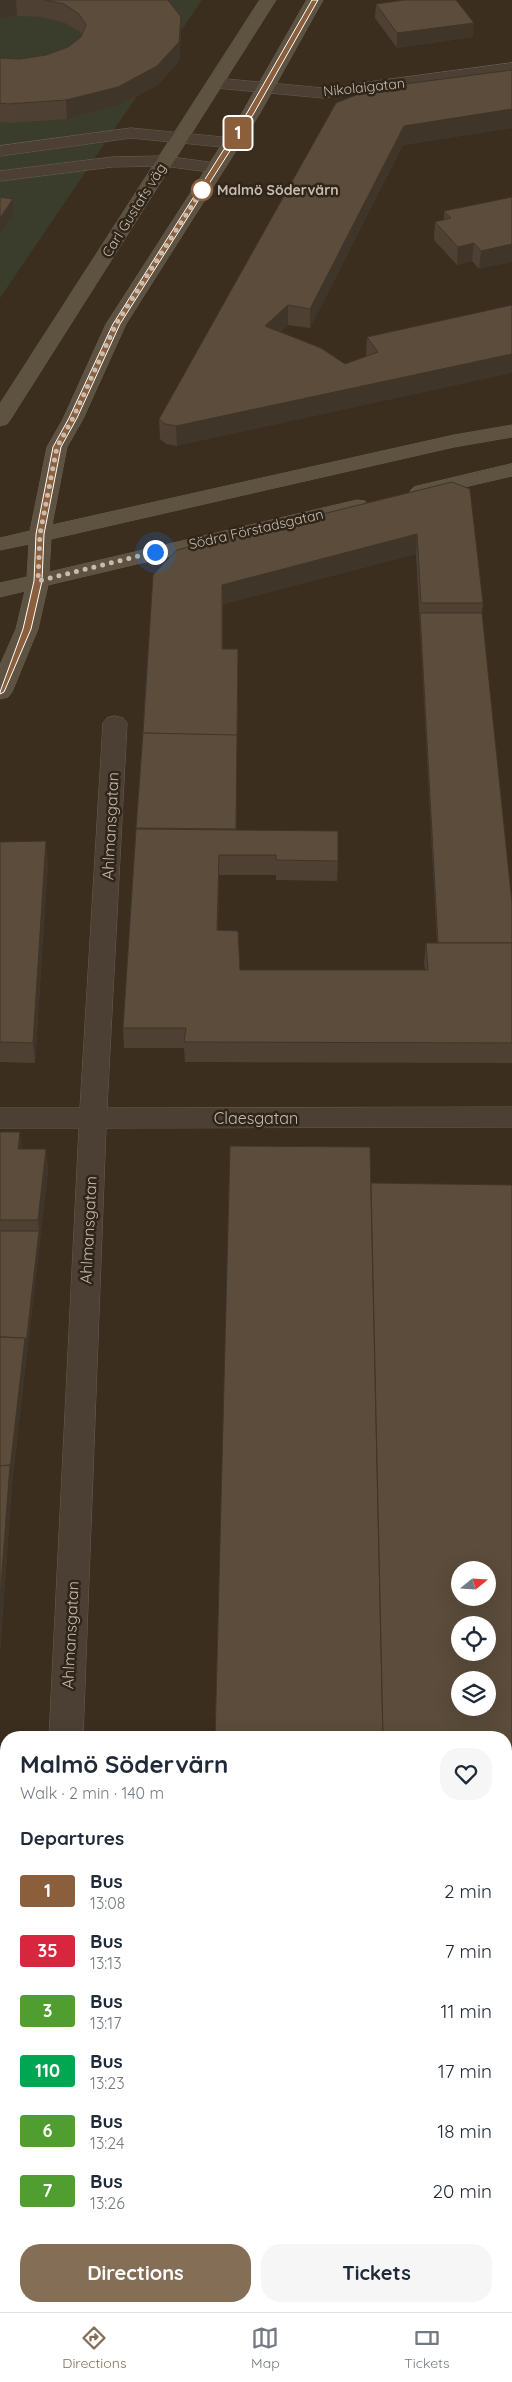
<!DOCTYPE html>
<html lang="en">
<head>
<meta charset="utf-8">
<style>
	body { margin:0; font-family:Quicksand,sans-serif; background:#f6f6f7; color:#1f2937; height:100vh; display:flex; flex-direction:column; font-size:19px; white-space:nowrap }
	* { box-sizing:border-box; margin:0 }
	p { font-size:16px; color:#747a83 }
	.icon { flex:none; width:28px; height:28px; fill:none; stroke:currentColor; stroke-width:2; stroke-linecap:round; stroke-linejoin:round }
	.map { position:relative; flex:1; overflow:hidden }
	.details { position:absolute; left:0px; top:1731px; width:512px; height:581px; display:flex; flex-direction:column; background:#fff; border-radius:20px 20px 0 0; box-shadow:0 5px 20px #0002 }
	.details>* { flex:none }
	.badge { padding:0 10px; border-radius:4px; font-size:18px; line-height:32px }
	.needle { width:32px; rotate:72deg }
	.fabs { position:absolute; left:451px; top:1561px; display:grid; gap:10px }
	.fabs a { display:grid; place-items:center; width:45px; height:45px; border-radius:50%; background:#fff; box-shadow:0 5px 20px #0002; font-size:25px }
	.you { position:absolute; width:25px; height:25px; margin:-12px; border:4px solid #fff; border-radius:50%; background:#1a73e8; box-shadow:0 0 0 8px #1a73e833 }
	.map>.badge { position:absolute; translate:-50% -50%; box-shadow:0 0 0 2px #fff }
	h2 { padding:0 20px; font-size:19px; line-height:45px }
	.round { display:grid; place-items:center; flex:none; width:52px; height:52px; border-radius:20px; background:#f6f6f7 }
	.overview { display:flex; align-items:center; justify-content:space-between; height:85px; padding:0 20px }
	h1 { font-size:24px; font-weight:700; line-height:38px }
	.button { display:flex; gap:10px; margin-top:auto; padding:10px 20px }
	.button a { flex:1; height:58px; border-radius:20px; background:#846f56; color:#fff; font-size:20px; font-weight:700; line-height:58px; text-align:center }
	.button a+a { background:#f6f6f7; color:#1f2937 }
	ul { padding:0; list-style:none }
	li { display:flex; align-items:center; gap:15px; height:60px; padding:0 20px }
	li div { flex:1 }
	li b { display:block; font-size:19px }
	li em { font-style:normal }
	li .badge { min-width:55px; font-weight:700; text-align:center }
	.menu { display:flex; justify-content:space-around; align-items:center; height:70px; border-top:1px solid #e0e1e3; background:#fff; font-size:14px; color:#747a83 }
	.menu a { display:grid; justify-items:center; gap:2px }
	.menu .active { color:#846f56 }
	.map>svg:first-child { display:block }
</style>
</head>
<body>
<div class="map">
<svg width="512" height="2312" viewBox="0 0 512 2312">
	<rect width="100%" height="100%" fill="#3b2e1f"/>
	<!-- medical -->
	<polygon fill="#3a3c2c" points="0,0 202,0 0,298"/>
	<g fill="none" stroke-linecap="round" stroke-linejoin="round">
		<defs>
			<g id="street">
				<polygon points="512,63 512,73 323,98 216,88 210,87 207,83 210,79 216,78 323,88"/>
				<polygon points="131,128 232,138 238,139 241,143 238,147 232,148 131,138 0,156 0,146"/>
				<polygon points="164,156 216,163 222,164 225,168 222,172 216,173 164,166 112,167 0,181 0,171 112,157"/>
				<polygon points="115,716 123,718 127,723 107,1108 512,1107 512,1127 106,1128 83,1738 49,1738 79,1128 0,1128 0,1108 80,1108 103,723 107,718"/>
				<rect x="506" y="2131" width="6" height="36"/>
				<rect x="0" y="2132" width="6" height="36"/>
				<polygon points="20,2306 58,2306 57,2312 19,2312"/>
			</g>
			<g id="secondary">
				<polygon points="260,0 276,0 10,420 7,424 0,426 0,404"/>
				<polygon points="307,0 323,0 260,113 126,324 83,419 67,447 52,525 454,435 512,425 512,437 454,447 51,539 49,572 357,500 365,501 368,506 365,511 357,512 48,585 38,629 12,692 8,697 0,699 0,665 16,629 25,591 0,597 0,583 27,577 29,544 0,550 0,538 30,531 47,447 63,419 106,324 242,113"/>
				<polygon points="512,464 512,476 421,497 414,495 410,491 414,487"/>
			</g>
		</defs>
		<!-- street casing -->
		<use href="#street" stroke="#695e51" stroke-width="1"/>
		<!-- secondary casing -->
		<use href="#secondary" stroke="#695e51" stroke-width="1"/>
		<!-- street -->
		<use href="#street" fill="#4b4033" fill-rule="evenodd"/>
		<!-- secondary -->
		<use href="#secondary" fill="#5e5241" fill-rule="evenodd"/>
	</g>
	<!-- wall -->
	<g fill="#4e4133" fill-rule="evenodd">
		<polygon points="0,0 168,0 181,17 181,35 179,61 158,85 119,105 67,119 10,123 0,122 0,58 20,59 46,55 68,47 81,37 82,35 80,32 65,23 42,17 17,16 0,18"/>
		<polygon points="376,4 473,37 397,48 375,18"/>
		<polygon points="512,70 512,128 403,145 310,328 288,325 280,332 345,364 366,356 367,337 512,305 177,446 166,444 160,439 159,419 336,103"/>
		<polygon points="512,197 479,269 472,261 457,265 434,240 435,222 444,220 444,211"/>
		<path d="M452,482L483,603L482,613L512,903V1063L185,1062L184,1048H124L123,1028L153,575ZM416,554L437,943H426L424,963L425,970H240L218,930L219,875H276V880L337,881L338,861L236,830L238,669L223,649V604Z"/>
		<polygon points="0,842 48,861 35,1063 0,1062"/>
		<polygon points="0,1132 22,1149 46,1149 48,1170 40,1240 12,1484 0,1652"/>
		<polygon points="371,1183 512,1185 512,2015 506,2015 506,1738"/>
	</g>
	<!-- shaded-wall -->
	<g fill="#403529">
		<polygon points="0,0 16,0 17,16 0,18"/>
		<polygon points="181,17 181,35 179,61 158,85 119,105 67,119 66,100"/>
		<polygon points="474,23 473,37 397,48 397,33"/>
		<polygon points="512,109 512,128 403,145 310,328 310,309 404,126"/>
		<polygon points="13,199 14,214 0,234 0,218"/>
		<polygon points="474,243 472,261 457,265 458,247"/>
		<polygon points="512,244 512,262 479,269 481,251"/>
		<polygon points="288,305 288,325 265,346 265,326"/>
		<polygon points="512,354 512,373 177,446 176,426"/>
		<polygon points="417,534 416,554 223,604 222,585"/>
		<polygon points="46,841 48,861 35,1063 33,1043"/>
		<polygon points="219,855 219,875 217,951 217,930"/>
		<polygon points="20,1132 22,1153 18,1149"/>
		<polygon points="46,1149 48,1170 40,1240 27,1354 26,1344 39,1231 38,1220"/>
		<polygon points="25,1338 27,1354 12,1484 0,1652 0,1599 10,1465"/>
	</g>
	<!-- building -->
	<g fill="#5b4c3b" stroke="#403529" fill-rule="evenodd">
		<polygon points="45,0 168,0 181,17 179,42 157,66 118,87 66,100 8,104 0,103 0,58 20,59 46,55 68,47 81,37 86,25 79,14 64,4"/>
		<polygon points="405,0 456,0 474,23 397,33 376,4"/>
		<polygon points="512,70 512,109 404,126 310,309 288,305 265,326 321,348 345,364 378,352 367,337 512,305 512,354 176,426 165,424 159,419 336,103 374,88"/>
		<polygon points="0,197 13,199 0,218"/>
		<polygon points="512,197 512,244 481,251 474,243 458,247 435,222 451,218 444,211"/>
		<polygon points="452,482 470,489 483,603 421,603 417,534 222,585 222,649 238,649 237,736 143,733 153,575 177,550"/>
		<polygon points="420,613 482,613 512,903 512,943 438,943"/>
		<polygon points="143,733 237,735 236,829 136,828"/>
		<polygon points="136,829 338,831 338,861 276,860 276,855 219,855 217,930 238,931 240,970 428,970 426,943 512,943 512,1043 184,1042 186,1028 123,1028"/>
		<polygon points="46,841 33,1043 0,1042 0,842"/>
		<polygon points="0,1132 20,1132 18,1149 46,1149 38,1220 0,1220"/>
		<polygon points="230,1146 370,1147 383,1738 215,1738"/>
		<path d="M371,1183L512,1185V2007H506V1738H383ZM460,1570H488V1598H460ZM460,1625H488V1652H460ZM460,1680H488V1708H460Z"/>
		<polygon points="0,1231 39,1231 26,1344 25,1338 0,1337"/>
		<polygon points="0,1337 25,1338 10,1469 10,1465 0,1466"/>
		<polygon points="10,1465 0,1599 0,1466"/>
		<polygon points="183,2306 336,2306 336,2312 182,2312"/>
	</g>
	<!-- line -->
	<polygon fill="#8b5e3c" stroke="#fff" points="312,0 318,0 254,113 120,324 77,418 61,447 44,534 42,581 31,629 4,692 0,694 0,692 23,629 34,581 36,534 53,447 69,418 113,324 247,113"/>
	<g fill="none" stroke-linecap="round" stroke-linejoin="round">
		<!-- walk -->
		<polyline stroke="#c7bcae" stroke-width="5" stroke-dasharray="0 9" points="155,552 38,581 40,534 57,447 73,418 116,324 202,190"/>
	</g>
	<!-- markers -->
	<circle fill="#fff" stroke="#8b5e3c" stroke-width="2.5" cx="202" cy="190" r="10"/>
	<g text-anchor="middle" stroke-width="5" stroke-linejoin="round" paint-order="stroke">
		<!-- far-street labels -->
		<g font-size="14" fill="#c7bcae" stroke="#302519">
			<text transform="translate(364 87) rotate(-6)" y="5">Nikolaigatan</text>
			<text transform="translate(134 210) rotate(-58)" y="5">Carl Gustafs väg</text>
			<text transform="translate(256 529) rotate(-13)" y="5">Södra Förstadsgatan</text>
		</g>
		<!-- far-stop labels -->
		<g font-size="14" font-weight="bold" fill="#c7bcae" stroke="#302519" text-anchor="start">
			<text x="217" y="195">Malmö Södervärn</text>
		</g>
		<!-- street labels -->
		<g font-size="16" fill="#c7bcae" stroke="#302519">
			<text transform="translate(110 826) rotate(-87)" y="6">Ahlmansgatan</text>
			<text x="256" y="1124">Claesgatan</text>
			<text transform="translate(88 1230) rotate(-87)" y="6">Ahlmansgatan</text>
			<text transform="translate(70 1635) rotate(-87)" y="6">Ahlmansgatan</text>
		</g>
	</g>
</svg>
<div class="fabs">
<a><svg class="needle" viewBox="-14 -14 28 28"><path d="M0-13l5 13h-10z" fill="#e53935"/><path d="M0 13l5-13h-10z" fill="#747a83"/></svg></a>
<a><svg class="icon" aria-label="locate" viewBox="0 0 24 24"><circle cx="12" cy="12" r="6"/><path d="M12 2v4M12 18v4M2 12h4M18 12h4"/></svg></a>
<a><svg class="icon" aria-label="layers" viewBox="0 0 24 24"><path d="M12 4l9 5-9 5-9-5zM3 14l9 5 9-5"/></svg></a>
</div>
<div class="you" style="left:155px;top:552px"></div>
<b class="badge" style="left:238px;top:133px;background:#8b5e3c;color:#fff">1</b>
<section class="details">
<div class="overview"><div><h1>Malmö Södervärn</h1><p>Walk · 2 min · 140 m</p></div><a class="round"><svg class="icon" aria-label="heart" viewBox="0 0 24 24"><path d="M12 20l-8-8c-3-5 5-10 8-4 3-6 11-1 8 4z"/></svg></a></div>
<h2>Departures</h2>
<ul>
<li><span class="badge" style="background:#8b5e3c;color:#fff">1</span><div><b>Bus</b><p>13:08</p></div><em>2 min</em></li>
<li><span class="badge" style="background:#d7263d;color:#fff">35</span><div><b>Bus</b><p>13:13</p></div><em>7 min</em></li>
<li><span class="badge" style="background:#509e2f;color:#fff">3</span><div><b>Bus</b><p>13:17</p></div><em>11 min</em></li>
<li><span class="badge" style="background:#00a651;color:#fff">110</span><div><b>Bus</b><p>13:23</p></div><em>17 min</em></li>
<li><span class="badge" style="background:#509e2f;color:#fff">6</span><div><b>Bus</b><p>13:24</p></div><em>18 min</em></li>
<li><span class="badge" style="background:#509e2f;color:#fff">7</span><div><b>Bus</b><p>13:26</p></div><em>20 min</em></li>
</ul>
<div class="button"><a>Directions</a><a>Tickets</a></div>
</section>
</div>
<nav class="menu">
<a class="active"><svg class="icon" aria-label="directions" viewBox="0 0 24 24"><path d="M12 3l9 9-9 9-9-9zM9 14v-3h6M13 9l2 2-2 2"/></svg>Directions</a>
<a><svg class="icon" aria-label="map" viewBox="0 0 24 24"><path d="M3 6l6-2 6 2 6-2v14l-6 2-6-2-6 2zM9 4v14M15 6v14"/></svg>Map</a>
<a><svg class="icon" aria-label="tickets" viewBox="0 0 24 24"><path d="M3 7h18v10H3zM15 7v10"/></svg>Tickets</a>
</nav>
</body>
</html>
